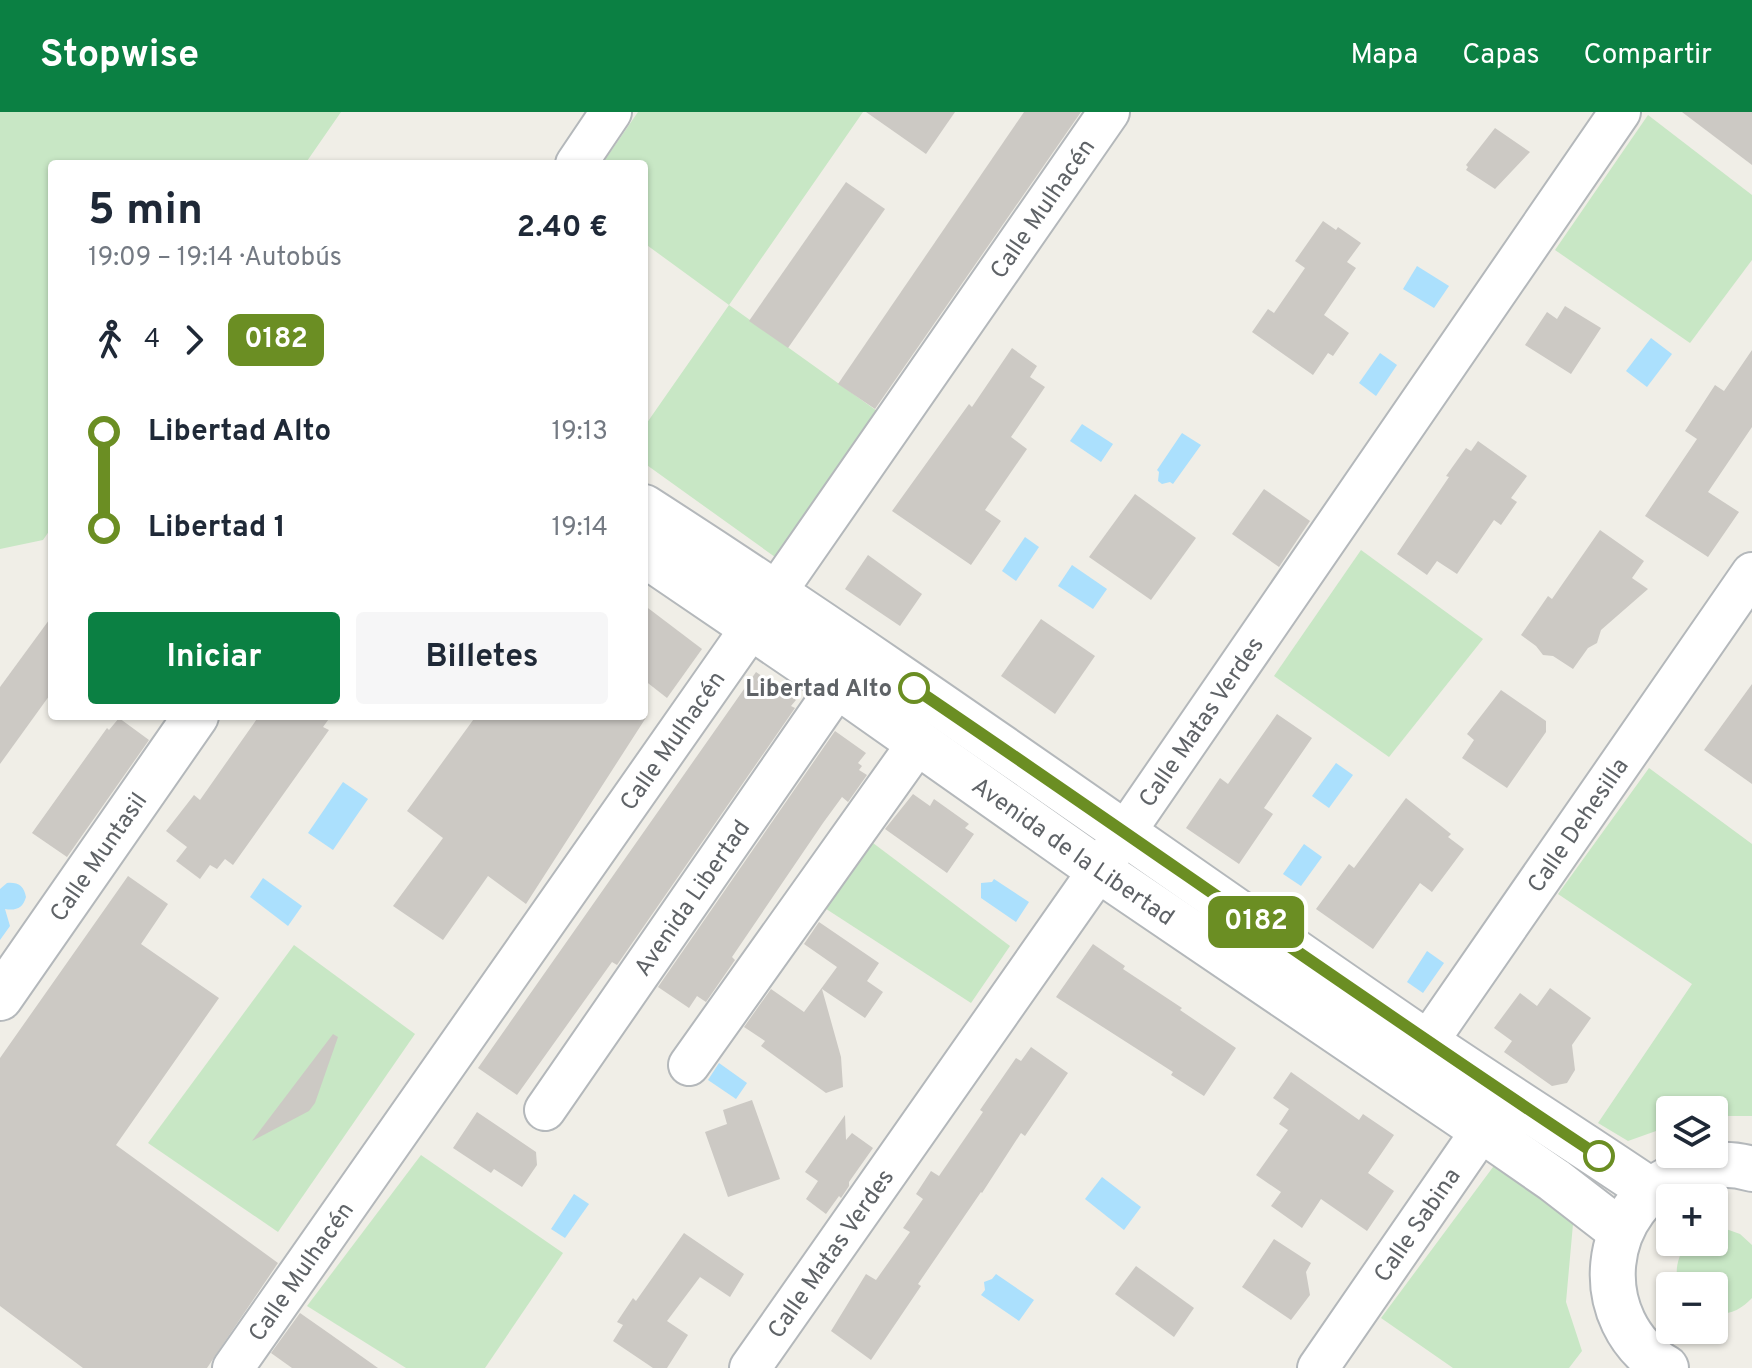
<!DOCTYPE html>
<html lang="es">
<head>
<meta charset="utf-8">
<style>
	body { margin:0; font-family:Overpass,sans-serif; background:#f6f6f7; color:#1f2937; height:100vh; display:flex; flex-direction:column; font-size:30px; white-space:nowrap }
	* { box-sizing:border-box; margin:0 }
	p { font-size:26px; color:#747a83 }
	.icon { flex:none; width:44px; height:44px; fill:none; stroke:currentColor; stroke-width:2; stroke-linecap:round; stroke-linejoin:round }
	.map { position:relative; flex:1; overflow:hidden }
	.sheet { position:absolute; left:48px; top:48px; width:600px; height:560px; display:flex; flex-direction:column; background:#fff; border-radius:8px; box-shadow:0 2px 6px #0004 }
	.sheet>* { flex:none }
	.badge { padding:0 16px; border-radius:12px; font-size:28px; line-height:52px }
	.controls { position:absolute; left:1656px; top:984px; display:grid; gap:16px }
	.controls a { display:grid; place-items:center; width:72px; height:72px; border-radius:8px; background:#fff; box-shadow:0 2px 6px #0004; font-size:40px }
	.map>.badge { position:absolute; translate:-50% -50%; box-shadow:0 0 0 4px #fff }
	.legs { display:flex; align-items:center; gap:12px; height:88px; padding:0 40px; font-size:26px }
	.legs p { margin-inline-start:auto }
	.overview { display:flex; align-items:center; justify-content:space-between; height:136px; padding:0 40px }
	h1 { font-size:44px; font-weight:700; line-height:60px }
	.primary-button { display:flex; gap:16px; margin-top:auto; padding:16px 40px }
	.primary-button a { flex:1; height:92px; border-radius:8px; background:#0b8043; color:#fff; font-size:32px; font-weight:700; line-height:92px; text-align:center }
	.primary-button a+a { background:#f6f6f7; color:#1f2937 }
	ul { padding:0 40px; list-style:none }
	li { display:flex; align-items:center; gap:28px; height:96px; font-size:30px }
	li i { display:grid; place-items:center; width:12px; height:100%; margin:0 10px; background:currentColor }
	li i::after { content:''; width:20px; height:20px; margin:-10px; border:6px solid; border-radius:50%; background:#fff }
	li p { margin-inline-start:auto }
	li:first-child i { background:linear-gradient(#0000 50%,currentColor 0) }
	li:last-child i { background:linear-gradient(currentColor 50%,#0000 0) }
	header { display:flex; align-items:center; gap:48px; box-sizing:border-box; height:112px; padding:0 40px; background:#0b8043; color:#fff }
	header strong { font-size:38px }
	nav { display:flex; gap:44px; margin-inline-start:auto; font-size:28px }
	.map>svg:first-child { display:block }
</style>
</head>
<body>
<header>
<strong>Stopwise</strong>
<nav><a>Mapa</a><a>Capas</a><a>Compartir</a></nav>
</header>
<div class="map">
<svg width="1752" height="1256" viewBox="0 0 1752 1256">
	<rect width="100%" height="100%" fill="#f0eee7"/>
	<!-- green -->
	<g fill="#c8e7c5">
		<polygon points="0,0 341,0 305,52 52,52 52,415 43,428 0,437"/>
		<polygon points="638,0 863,0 729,193 884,304 782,450 644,351 644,315 729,193 644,131 644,52 602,52"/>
		<polygon points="1648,3 1752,83 1752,148 1690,231 1555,138"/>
		<polygon points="1361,438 1483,527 1389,645 1274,564"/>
		<polygon points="1649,656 1752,732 1752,1004 1714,1004 1714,998 1670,998 1670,1014 1628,1029 1598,1011 1692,872 1558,782"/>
		<polygon points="865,725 1010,834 971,891 817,791"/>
		<polygon points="294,833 415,922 278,1120 148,1031"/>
		<polygon points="421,1043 563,1141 485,1256 406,1256 307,1194"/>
		<polygon points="1496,1051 1573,1112 1566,1190 1582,1239 1569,1256 1453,1256 1381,1206"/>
		<path d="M1726,1117L1740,1122L1752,1133V1186C1742,1197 1730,1203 1714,1202V1174H1678C1675,1157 1677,1147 1686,1132L1714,1130V1118Z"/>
	</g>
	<!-- water -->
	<g fill="#abe0fd">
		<polygon points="1417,154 1449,174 1434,196 1403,177"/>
		<polygon points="1651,226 1672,242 1647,275 1626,259"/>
		<polygon points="1380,241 1397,253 1376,284 1359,271"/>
		<polygon points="1082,312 1113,332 1101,350 1070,329"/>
		<polygon points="1182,321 1201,333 1173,372 1170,370 1162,372 1158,369 1159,360 1157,358"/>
		<polygon points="1025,425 1039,435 1016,469 1002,459"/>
		<polygon points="1072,453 1107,477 1093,497 1058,474"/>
		<polygon points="1336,651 1353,663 1329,696 1312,684"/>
		<polygon points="343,670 368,687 333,738 308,721"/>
		<polygon points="1304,732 1322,745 1301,774 1283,762"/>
		<polygon points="263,766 302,794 288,814 250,785"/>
		<polygon points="994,767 1029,790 1016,810 981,786 981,771 992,770"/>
		<path d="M7,771C18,770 24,774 26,785C23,796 16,799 5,797L10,814L0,828V777Z"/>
		<polygon points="1427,839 1444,851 1423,881 1407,870"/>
		<polygon points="719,951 747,971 736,987 708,968"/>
		<polygon points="1102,1065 1141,1095 1124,1118 1085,1087"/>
		<polygon points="574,1082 589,1092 565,1126 551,1117"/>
		<polygon points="996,1162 1034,1188 1019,1209 981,1183 985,1178 984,1170 992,1167"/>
	</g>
	<!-- building -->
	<g fill="#ccc9c4">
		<polygon points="866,0 955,0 926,42"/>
		<polygon points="1024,0 1081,0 875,297 838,272"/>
		<polygon points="1682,0 1752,0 1752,53"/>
		<polygon points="1495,16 1530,40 1495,77 1466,58 1468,55 1466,53"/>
		<polygon points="846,70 885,97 788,236 749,209"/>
		<polygon points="1323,109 1336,118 1338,115 1361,131 1347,150 1356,156 1324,203 1349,221 1333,244 1328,241 1313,263 1252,220 1268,197 1274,201 1305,156 1295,149"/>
		<polygon points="1565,194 1601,216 1571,262 1525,233 1547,200 1557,207"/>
		<polygon points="1012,236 1037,254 1030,265 1045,275 1011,325 1027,337 985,398 1001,409 971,453 892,399 969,292 972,295"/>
		<polygon points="1752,238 1752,315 1708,380 1739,400 1708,445 1645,404 1697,327 1685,319 1715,273 1724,279"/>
		<polygon points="1478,329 1527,364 1511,386 1517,390 1501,413 1494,408 1457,462 1437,449 1427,463 1397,442 1449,365 1446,364 1466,336 1471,339"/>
		<polygon points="1264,377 1310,409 1279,455 1232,422"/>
		<polygon points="1135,382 1196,426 1151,488 1089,445"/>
		<polygon points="1600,418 1644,449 1632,466 1648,477 1601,518 1597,531 1588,536 1573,557 1553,544 1543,543 1536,534 1521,523 1548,484 1552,487"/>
		<polygon points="868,443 922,482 900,514 845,477"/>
		<polygon points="644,493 702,537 667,586 644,568"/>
		<polygon points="52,504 52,580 0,652 0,575"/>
		<polygon points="1041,507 1095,544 1055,602 1001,564"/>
		<polygon points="756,560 796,588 791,594 795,596 617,853 612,850 517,983 478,956"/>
		<polygon points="1752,572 1752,672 1704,638"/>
		<polygon points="1501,578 1546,609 1546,620 1507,676 1462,646 1474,628 1467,622"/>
		<polygon points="1277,602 1312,626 1264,696 1273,702 1239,752 1186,716 1220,666 1228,672"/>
		<polygon points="259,604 331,604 323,615 329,618 233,753 225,747 217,757 210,753 200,767 176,749 187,735 166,719 194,683 200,688"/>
		<polygon points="476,604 647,604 526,792 488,764 443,828 393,794 443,726 407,699"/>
		<polygon points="119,606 149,628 67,745 32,721 107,616 109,618"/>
		<polygon points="835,619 866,641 858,651 862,654 859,658 867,663 848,690 842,685 823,711 732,845 735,848 706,890 697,884 689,896 658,875"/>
		<polygon points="913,682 930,694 934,687 969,712 965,716 974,722 947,761 885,717"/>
		<polygon points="1406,686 1451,722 1448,725 1464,737 1432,780 1420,771 1373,837 1316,797 1349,752 1354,756"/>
		<polygon points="128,764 168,792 141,832 219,886 116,1033 278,1151 207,1256 83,1256 0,1194 0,946"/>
		<polygon points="819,810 879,851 867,869 883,880 865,906 822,877 841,945 843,975 826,981 761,934 765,929 744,915 771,877 804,900 837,855 804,832"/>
		<polygon points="1093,832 1125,854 1123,857 1182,896 1180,898 1236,936 1204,984 1171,963 1173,960 1056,885"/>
		<polygon points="1550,876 1591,906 1572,933 1575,958 1567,971 1552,974 1504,940 1512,929 1494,916 1520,881 1537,894"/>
		<polygon points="333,922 338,925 315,991 309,999 252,1029"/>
		<polygon points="1031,935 1068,961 1025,1024 1021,1021 982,1081 981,1080 918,1172 921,1174 871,1248 831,1219 866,1162 876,1168 910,1120 903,1116 923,1087 916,1082 931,1059 939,1064 983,1000 980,998 1016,946 1021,949"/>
		<polygon points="1291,960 1359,1008 1363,1002 1394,1023 1368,1061 1394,1079 1367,1119 1321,1087 1302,1116 1271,1094 1281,1080 1256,1063 1288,1018 1279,1012 1289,997 1273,986"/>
		<polygon points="752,988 780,1067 728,1085 705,1020 727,1012 723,998"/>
		<polygon points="477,1000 536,1040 537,1053 522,1075 494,1057 491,1061 453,1036"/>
		<polygon points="845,1003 846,1028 852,1021 873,1036 849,1070 849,1074 841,1086 839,1084 826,1102 806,1087 818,1069 805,1060"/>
		<polygon points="684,1121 744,1162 730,1185 700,1165 667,1209 688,1223 667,1256 653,1256 613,1229 623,1213 617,1210 633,1186 636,1189"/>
		<polygon points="1274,1127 1311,1151 1306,1160 1310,1183 1291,1208 1242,1175"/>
		<polygon points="1136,1154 1194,1196 1174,1225 1115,1182"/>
		<polygon points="300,1201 330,1222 378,1256 292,1256 271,1241"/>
	</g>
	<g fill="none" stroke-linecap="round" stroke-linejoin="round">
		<defs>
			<g id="minor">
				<polyline points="576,52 611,0"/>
				<polyline points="689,953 918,631"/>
				<path id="s1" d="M1408,958L1752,461"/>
				<path id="s2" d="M545,998L838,574"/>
				<path id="s3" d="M233,1256L751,516L1109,0"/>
				<path id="s4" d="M750,1256L1099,758L1620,0"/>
				<path id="s5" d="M1318,1256L1482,1018L1477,988"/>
			</g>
			<g id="tertiary">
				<path d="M644,395C910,566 1165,752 1426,930C1500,980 1576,1028 1650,1078"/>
				<path id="s6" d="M644,442L838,574L1099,758L1482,1018L1554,1068L1620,1119"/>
				<path id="s7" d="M0,886L196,604"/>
				<path d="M1666,1256C1587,1209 1598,1091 1685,1060C1707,1052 1730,1050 1752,1057"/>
			</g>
		</defs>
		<!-- minor casing -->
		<use href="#minor" stroke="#b4b8bb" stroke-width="44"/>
		<!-- tertiary casing -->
		<use href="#tertiary" stroke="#b4b8bb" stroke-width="48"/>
		<!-- minor -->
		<use href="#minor" stroke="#fff" stroke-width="40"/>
		<!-- tertiary -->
		<use href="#tertiary" stroke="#fff" stroke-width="44"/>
	</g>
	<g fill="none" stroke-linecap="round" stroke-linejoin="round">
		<defs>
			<path id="line-1" d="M914,576C1143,731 1368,892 1599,1044"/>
		</defs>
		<!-- line-1 casing -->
		<use href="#line-1" stroke="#fff" stroke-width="18"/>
		<!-- line-1 -->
		<use href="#line-1" stroke="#6b8e23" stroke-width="12"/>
	</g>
	<!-- markers -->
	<g fill="#fff" stroke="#6b8e23" stroke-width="4">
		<circle cx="914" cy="576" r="14"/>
		<circle cx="1599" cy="1044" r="14"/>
	</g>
	<g text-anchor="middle" stroke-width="6" stroke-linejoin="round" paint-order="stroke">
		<!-- street labels -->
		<g font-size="24" fill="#5f6367" stroke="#fff">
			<text dy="8" stroke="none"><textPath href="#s3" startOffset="1414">Calle Mulhacén</textPath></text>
			<text dy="8" stroke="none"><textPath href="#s4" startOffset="788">Calle Matas Verdes</textPath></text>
			<text dy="8" stroke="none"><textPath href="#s3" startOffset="766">Calle Mulhacén</textPath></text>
			<text dy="8" stroke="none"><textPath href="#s1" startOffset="298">Calle Dehesilla</textPath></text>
			<text dy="8" stroke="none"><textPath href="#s6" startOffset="522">Avenida de la Libertad</textPath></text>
			<text dy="8" stroke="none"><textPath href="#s7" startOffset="172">Calle Muntasil</textPath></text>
			<text dy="8" stroke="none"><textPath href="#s2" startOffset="258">Avenida Libertad</textPath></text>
			<text dy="8" stroke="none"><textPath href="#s5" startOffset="174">Calle Sabina</textPath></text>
			<text dy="8" stroke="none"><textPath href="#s4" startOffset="140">Calle Matas Verdes</textPath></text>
			<text dy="8" stroke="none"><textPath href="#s3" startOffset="118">Calle Mulhacén</textPath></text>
		</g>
		<!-- stop labels -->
		<g font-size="24" font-weight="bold" fill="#5f6367" stroke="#fff" text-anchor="end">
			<text x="892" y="584">Libertad Alto</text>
		</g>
	</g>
</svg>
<div class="controls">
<a><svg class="icon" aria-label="layers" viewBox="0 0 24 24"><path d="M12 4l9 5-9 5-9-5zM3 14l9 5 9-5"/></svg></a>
<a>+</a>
<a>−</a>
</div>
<b class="badge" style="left:1256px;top:810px;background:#6b8e23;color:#fff">0182</b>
<section class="sheet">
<div class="overview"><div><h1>5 min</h1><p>19:09 – 19:14 · Autobús</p></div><b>2.40 €</b></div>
<div class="legs"><svg class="icon" aria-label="walk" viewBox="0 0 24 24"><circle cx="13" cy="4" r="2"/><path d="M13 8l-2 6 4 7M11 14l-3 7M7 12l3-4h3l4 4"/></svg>4<svg class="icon" aria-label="forward" viewBox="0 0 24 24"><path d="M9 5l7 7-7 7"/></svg><b class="badge" style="background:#6b8e23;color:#fff">0182</b></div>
<ul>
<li><i style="color:#6b8e23"></i><b>Libertad Alto</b><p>19:13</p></li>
<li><i style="color:#6b8e23"></i><b>Libertad 1</b><p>19:14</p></li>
</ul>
<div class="primary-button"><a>Iniciar</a><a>Billetes</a></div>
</section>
</div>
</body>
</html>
